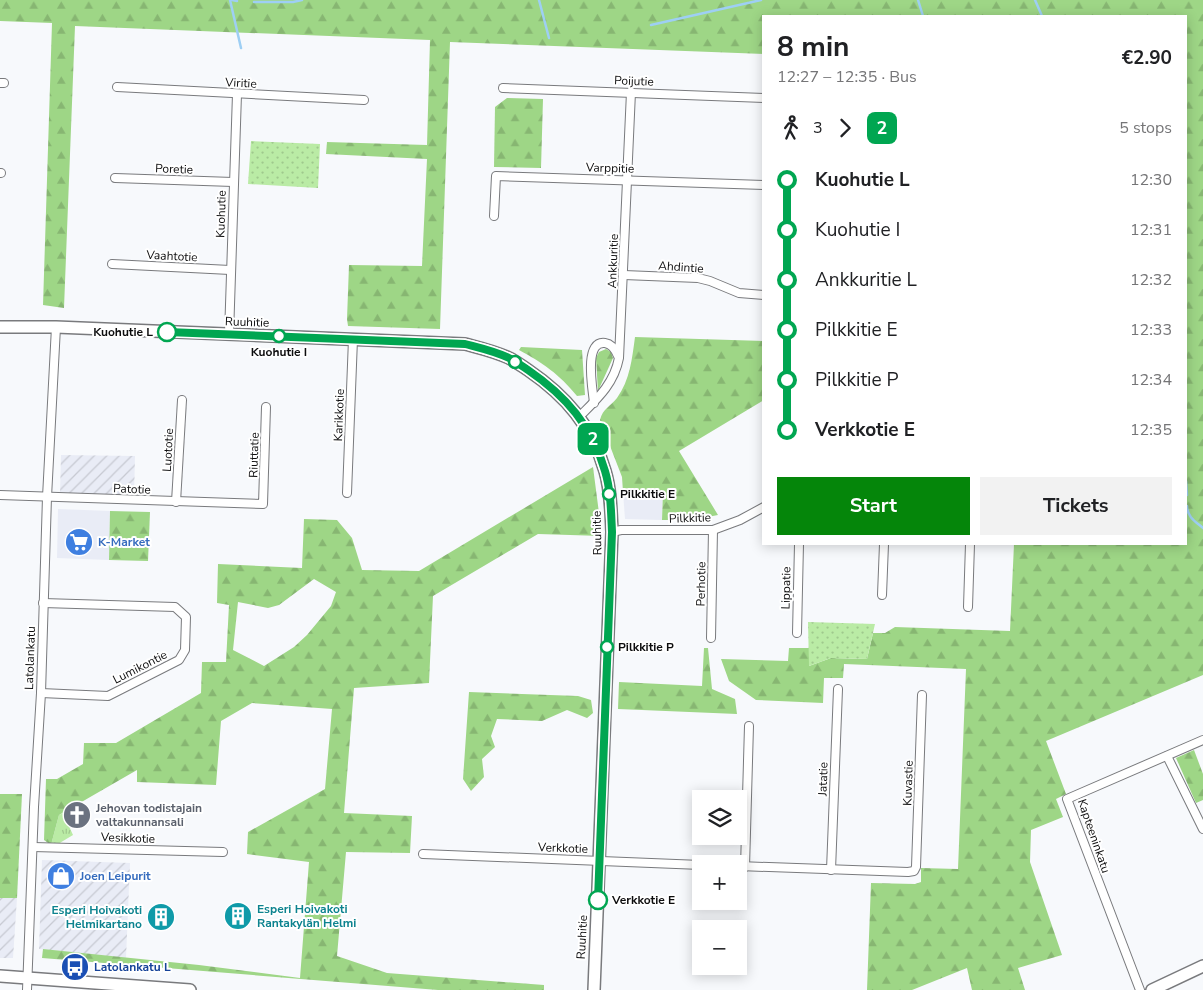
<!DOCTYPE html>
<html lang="en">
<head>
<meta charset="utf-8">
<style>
	body { margin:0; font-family:"Nunito Sans",sans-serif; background:#f2f2f2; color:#202124; height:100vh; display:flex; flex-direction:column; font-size:19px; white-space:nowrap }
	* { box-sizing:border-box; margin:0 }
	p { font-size:16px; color:#757577 }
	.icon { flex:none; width:28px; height:28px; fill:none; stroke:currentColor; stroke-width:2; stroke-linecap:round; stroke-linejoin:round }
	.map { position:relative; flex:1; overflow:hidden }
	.details { position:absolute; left:762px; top:15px; width:425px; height:530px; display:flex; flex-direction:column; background:#fff; border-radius:0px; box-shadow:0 2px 12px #0003 }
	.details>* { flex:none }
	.badge { padding:0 10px; border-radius:8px; font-size:18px; line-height:32px }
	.controls { position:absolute; left:692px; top:790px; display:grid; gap:10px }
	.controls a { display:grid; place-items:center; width:55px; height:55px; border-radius:0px; background:#fff; box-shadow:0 2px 12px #0003; font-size:25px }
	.map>.badge { position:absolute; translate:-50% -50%; box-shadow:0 0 0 2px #fff }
	.legs { display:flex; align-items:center; gap:8px; height:55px; padding:0 15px; font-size:16px }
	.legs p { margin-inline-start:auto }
	.summary { display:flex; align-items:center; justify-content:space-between; height:85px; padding:0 15px }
	h1 { font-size:28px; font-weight:700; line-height:38px }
	.primary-button { display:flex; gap:10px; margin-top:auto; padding:10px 15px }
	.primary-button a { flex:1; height:58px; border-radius:0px; background:#05860a; color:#fff; font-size:20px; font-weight:700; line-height:58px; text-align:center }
	.primary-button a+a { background:#f2f2f2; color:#202124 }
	ul { padding:0 15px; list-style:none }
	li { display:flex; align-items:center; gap:18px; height:50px; font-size:19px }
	li i { display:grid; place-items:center; width:8px; height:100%; margin:0 6px; background:currentColor }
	li i::after { content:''; width:12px; height:12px; margin:-6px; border:4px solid; border-radius:50%; background:#fff }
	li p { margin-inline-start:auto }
	li:first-child i { background:linear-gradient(#0000 50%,currentColor 0) }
	li:last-child i { background:linear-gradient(currentColor 50%,#0000 0) }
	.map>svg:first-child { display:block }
</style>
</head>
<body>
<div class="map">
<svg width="1203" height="990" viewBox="0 0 1203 990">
	<defs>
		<pattern id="industrial-furrows" width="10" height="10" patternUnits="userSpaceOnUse" patternTransform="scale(1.25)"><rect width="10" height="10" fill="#e9ecf6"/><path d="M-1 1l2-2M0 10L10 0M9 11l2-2" fill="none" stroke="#c7c9d2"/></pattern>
		<pattern id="grass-tufts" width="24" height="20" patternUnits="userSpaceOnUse" patternTransform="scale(1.25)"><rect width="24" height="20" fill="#baeba5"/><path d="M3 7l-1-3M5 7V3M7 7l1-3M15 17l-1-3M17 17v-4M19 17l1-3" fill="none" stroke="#9fc88d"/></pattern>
		<pattern id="forest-firs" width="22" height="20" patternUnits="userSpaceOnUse" patternTransform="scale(1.25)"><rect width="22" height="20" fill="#9ed686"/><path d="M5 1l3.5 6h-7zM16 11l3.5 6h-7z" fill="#87b672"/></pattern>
		<pattern id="park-dots" width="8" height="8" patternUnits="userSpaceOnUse" patternTransform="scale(1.25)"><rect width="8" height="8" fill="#baeba5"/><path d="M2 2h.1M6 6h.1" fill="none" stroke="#9fc88d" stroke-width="1.8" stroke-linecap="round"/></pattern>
	</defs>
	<rect width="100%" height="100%" fill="#f7f9fc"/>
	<!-- built -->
	<g fill="#e9ecf6">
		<polygon points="623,492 663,492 662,520 625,519"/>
		<polygon points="58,509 110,511 109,560 57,558"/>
	</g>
	<!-- industrial -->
	<g fill="url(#industrial-furrows)">
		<polygon points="61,455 135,456 134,498 60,495"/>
		<polygon points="42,860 130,863 126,958 39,949"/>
		<polygon points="0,898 17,898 13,958 0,958"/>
	</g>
	<!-- grass -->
	<polygon fill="url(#grass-tufts)" points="63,813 73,835 58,844 51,845 59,815"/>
	<!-- forest -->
	<g fill="url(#forest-firs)" fill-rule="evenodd">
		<polygon points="0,0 1203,0 1203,675 1046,741 1066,794 1056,799 1063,817 1031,830 1030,862 1062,955 1018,968 1025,990 972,990 967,968 912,990 867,990 871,883 915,884 921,882 921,868 958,869 966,669 844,664 843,678 824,678 823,703 756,700 729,681 721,659 788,661 789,648 809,648 809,666 831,658 867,659 873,633 885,633 895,627 1010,631 1014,544 1186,544 1186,16 764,16 764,54 450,42 440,329 348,326 347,319 349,265 422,266 427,159 326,154 327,142 427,145 430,40 75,26 64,308 43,305 52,23 0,21"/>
		<polygon points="507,98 543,99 541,168 494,167 495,107"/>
		<path d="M635,337L764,341V400L679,451L718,515L692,520H662L663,492H623L622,477L600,420C603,408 610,407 617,398C630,380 632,359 635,337Z"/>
		<path d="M521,347L582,350L585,395L577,396C559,374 543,363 519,350Z"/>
		<polygon points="606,349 611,352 613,358 598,391 596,358 599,352"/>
		<path d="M593,467L602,536L538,534L433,596L429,683L354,688L344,813L412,816L410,853L346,852L337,956L387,973L544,985V990H438L42,958L43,949L199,965L300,978L309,862L247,854L248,832L325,789L332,709L252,703L221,721L216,785L137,782V770L59,815L51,845L44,840L46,779H57L83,764L84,743H116L201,693L202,662H226L229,605L217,603L218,564L302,568L304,519L337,520L352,538L362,570L419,571ZM314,579L336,592L331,606L307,635L294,647L264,666L233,650L238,602L268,608L279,605Z"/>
		<polygon points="110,511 150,512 148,561 109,560"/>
		<polygon points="704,648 708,648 712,689 735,699 737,714 618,709 619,682 702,686"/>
		<polygon points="469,692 578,696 591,700 593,713 587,718 567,710 542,721 497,719 491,736 495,747 482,759 484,777 471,791 463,779"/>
		<polygon points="1194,750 1203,774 1203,800 1196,803 1176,758"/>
		<polygon points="0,794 22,794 17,898 0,898"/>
	</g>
	<!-- park -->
	<g fill="url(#park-dots)">
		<polygon points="251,141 320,144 318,188 248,184"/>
		<polygon points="808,622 875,624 867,659 831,658 809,666"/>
	</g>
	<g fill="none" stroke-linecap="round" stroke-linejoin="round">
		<!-- stream -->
		<g stroke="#9ecff4" stroke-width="2.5">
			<polyline points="230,0 241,48"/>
			<polyline points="232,0 237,1"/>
			<polyline points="539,0 549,38"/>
			<polyline points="918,0 923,16"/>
			<polyline points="1035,0 1042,16"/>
			<polyline points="254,2 293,2 302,0"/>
			<polyline points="651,25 761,0"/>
			<polyline points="1186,481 1187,495"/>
			<path d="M1187,506C1187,517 1196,522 1203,528"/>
		</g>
		<defs>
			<g id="street">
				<polyline points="0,83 4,83"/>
				<polyline points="117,87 364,100"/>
				<polyline points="503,88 764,98"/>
				<polyline points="0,173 1,173"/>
				<polyline points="115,178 233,182"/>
				<polyline points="494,216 496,176 764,185"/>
				<polyline points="112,264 230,270"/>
				<polyline points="624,275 698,278 710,281 739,293 764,295"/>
				<polyline points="229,335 237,94"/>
				<path d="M594,403C593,391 583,340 605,343C612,344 616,351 618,356"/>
				<path d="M579,417C597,399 614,384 619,358L631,92"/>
				<polyline points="347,493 353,339"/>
				<polyline points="0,495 263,504 266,407"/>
				<polyline points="176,502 182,400"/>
				<polyline points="612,532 621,530 713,530 740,520 764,507"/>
				<polyline points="882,595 884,544"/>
				<polyline points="968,607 970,544"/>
				<polyline points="797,633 799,544"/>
				<polyline points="711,638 713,530"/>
				<polyline points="41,693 108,696 179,660 185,650 186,617 175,607 43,603"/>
				<polyline points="1167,756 1203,829"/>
				<polyline points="33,847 223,852"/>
				<polyline points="423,854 701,865"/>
				<polyline points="739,866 908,872 914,871 916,867 922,695"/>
				<polyline points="745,867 749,726"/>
				<polyline points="831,870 838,689"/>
				<polyline points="27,990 34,807 41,693 47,497 56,327"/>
				<polyline points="1140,990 1067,799 1203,740"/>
			</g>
			<g id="secondary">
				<path d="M0,327H56L465,344C480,348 494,351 509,358C515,361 522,366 528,370C566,396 592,426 605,471C611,491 611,512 612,532L594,990"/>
				<polyline points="0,976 190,990"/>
				<polyline points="1152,990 1203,966"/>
			</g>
		</defs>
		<!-- street casing -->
		<use href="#street" stroke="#797a7d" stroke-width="10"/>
		<!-- secondary casing -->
		<use href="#secondary" stroke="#797a7d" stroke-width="14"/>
		<!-- street -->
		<use href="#street" stroke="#fff" stroke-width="8"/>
		<!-- secondary -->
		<use href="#secondary" stroke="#fff" stroke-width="11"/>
	</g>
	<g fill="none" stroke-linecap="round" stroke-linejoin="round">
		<defs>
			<path id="line-1" d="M167,332L465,344C480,348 494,351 509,358C515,361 522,366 528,370C566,396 592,426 605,471C611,491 611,512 612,532L598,900"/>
		</defs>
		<!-- line-1 casing -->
		<use href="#line-1" stroke="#fff" stroke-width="11"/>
		<!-- line-1 -->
		<use href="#line-1" stroke="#00a651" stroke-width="8"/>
	</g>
	<!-- icons -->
	<defs>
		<symbol id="supermarket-disc" viewBox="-11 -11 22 22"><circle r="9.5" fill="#3f7fe0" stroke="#fff"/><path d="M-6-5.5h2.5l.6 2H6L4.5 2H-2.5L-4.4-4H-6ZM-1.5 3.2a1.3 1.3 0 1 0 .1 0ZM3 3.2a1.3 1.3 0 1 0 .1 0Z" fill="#fff"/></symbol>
		<symbol id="church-disc" viewBox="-11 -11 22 22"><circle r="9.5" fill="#6b7280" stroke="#fff"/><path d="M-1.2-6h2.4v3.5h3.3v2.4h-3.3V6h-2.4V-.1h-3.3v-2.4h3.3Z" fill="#fff"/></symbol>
		<symbol id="shop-disc" viewBox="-11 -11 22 22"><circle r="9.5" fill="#3f7fe0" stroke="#fff"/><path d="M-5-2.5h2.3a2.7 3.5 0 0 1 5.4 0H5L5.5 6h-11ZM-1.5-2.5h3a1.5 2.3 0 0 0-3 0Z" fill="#fff"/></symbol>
		<symbol id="building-disc" viewBox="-11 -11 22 22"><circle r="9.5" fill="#0f9aa8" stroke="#fff"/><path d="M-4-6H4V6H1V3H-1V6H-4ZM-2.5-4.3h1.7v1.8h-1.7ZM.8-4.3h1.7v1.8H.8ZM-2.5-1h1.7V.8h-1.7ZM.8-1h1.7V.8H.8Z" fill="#fff"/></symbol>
		<symbol id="bus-disc" viewBox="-11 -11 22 22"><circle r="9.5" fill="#1a4fb4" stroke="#fff"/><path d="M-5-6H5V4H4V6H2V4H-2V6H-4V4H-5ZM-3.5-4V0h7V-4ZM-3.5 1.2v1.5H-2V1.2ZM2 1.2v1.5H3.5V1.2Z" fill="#fff"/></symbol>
	</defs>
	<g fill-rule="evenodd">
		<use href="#supermarket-disc" x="63" y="526" width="32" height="32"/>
		<use href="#church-disc" x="61" y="799" width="32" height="32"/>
		<use href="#shop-disc" x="45" y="860" width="32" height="32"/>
		<use href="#building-disc" x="222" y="900" width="32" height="32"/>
		<use href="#building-disc" x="145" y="901" width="32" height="32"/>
		<use href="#bus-disc" x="59" y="951" width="32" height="32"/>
	</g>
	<!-- markers -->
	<g fill="#fff" stroke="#00a651" stroke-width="2.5">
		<circle cx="167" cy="332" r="9"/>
		<circle cx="279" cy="336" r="6"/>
		<circle cx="515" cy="362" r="6"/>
		<circle cx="609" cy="494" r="6"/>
		<circle cx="607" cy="647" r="6"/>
		<circle cx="598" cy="900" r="9"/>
	</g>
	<g text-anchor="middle" stroke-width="4" stroke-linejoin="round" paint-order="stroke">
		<!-- street labels -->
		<g font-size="12" fill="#0d0d0e" stroke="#fff">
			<text transform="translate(634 81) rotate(2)" y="4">Poijutie</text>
			<text transform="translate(241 83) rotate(3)" y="4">Viritie</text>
			<text transform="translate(610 168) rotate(2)" y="4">Varppitie</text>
			<text transform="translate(174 169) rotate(2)" y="4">Poretie</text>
			<text transform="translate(221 214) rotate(-88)" y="4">Kuohutie</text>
			<text transform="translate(172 256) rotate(3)" y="4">Vaahtotie</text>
			<text transform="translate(613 261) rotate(-88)" y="4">Ankkuritie</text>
			<text transform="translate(681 267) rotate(4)" y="4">Ahdintie</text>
			<text transform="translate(247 322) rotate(2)" y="4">Ruuhitie</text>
			<text transform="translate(339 415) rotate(-88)" y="4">Karikkotie</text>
			<text transform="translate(168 450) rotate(-87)" y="4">Luototie</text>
			<text transform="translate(254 455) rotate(-88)" y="4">Riuttatie</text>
			<text transform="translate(132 489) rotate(2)" y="4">Patotie</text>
			<text transform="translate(690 518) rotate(-2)" y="4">Pilkkitie</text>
			<text transform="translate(597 533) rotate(-91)" y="4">Ruuhitie</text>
			<text transform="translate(701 584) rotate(-89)" y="4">Perhotie</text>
			<text transform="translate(786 588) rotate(-89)" y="4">Lippatie</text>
			<text transform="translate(30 658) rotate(-88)" y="4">Latolankatu</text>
			<text transform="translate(140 667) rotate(-27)" y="4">Lumikontie</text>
			<text transform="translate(823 779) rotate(-88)" y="4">Jatatie</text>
			<text transform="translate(908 783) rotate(-88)" y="4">Kuvastie</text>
			<text transform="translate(1094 836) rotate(71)" y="4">Kapteeninkatu</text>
			<text transform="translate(128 838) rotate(2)" y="4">Vesikkotie</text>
			<text transform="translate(563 848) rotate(2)" y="4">Verkkotie</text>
			<text transform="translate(582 937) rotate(-87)" y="4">Ruuhitie</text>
		</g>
		<!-- stop labels -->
		<g font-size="12" font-weight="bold" fill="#0d0d0e" stroke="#fff" text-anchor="start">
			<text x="153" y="336" text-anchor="end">Kuohutie L</text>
			<text x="279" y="356" text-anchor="middle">Kuohutie I</text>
			<text x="620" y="498">Pilkkitie E</text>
			<text x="618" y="651">Pilkkitie P</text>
			<text x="612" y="904">Verkkotie E</text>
		</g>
		<!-- shop labels -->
		<g font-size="12" font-weight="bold" fill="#366cbe" stroke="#fff" text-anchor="start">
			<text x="98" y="546">K-Market</text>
			<text x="80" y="880">Joen Leipurit</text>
		</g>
		<!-- worship labels -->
		<g font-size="12" font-weight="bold" fill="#5b616d" stroke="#fff" text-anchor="start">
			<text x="96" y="812">Jehovan todistajain<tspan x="96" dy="14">valtakunnansali</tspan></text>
		</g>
		<!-- culture labels -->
		<g font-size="12" font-weight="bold" fill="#0d838f" stroke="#fff" text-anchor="start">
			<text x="257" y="913">Esperi Hoivakoti<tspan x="257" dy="14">Rantakylän Helmi</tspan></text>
			<text x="142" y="914" text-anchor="end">Esperi Hoivakoti<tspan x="142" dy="14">Helmikartano</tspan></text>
		</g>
		<!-- transit labels -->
		<g font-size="12" font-weight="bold" fill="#164399" stroke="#fff" text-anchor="start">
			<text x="94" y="971">Latolankatu L</text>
		</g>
	</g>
</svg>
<div class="controls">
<a><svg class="icon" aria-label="layers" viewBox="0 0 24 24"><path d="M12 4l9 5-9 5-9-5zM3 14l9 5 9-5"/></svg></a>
<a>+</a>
<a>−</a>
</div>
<b class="badge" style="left:593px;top:439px;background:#00a651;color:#fff">2</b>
<section class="details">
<div class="summary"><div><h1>8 min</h1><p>12:27 – 12:35 · Bus</p></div><b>€2.90</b></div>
<div class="legs"><svg class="icon" aria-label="walk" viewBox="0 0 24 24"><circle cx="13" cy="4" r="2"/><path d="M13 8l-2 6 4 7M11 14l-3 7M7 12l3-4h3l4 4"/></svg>3<svg class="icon" aria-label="forward" viewBox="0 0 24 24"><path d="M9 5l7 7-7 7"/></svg><b class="badge" style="background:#00a651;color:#fff">2</b><p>5 stops</p></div>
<ul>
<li><i style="color:#00a651"></i><b>Kuohutie L</b><p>12:30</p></li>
<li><i style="color:#00a651"></i><span>Kuohutie I</span><p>12:31</p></li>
<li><i style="color:#00a651"></i><span>Ankkuritie L</span><p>12:32</p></li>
<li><i style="color:#00a651"></i><span>Pilkkitie E</span><p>12:33</p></li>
<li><i style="color:#00a651"></i><span>Pilkkitie P</span><p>12:34</p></li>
<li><i style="color:#00a651"></i><b>Verkkotie E</b><p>12:35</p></li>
</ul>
<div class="primary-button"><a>Start</a><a>Tickets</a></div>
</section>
</div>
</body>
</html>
